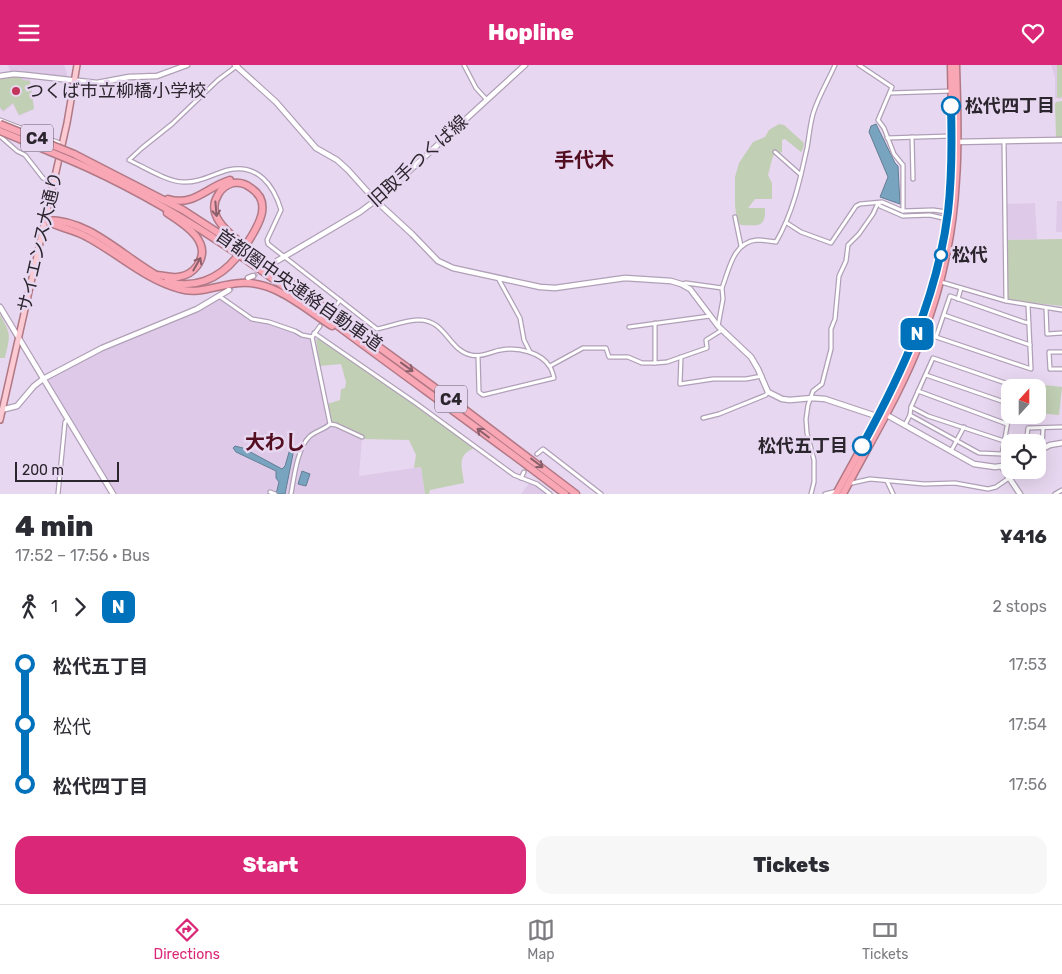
<!DOCTYPE html>
<html lang="en">
<head>
<meta charset="utf-8">
<style>
	body { margin:0; font-family:Rubik,"Noto Sans JP",sans-serif; background:#f7f7f7; color:#2b2b33; height:100vh; display:flex; flex-direction:column; font-size:19px; white-space:nowrap }
	* { box-sizing:border-box; margin:0 }
	p { font-size:16px; color:#7c7c81 }
	.icon { flex:none; width:28px; height:28px; fill:none; stroke:currentColor; stroke-width:2; stroke-linecap:round; stroke-linejoin:round }
	.map { position:relative; height:429px; overflow:hidden }
	.sheet { display:flex; flex-direction:column; background:#fff; flex:1 }
	.sheet>* { flex:none }
	.badge { padding:0 10px; border-radius:8px; font-size:18px; line-height:32px }
	.needle { width:32px; rotate:21deg }
	.tools { position:absolute; left:1001px; top:314px; display:grid; gap:10px }
	.tools a { display:grid; place-items:center; width:45px; height:45px; border-radius:10px; background:#fff; box-shadow:0 5px 20px #0002; font-size:25px }
	.scale { position:absolute; left:15px; bottom:12px; width:104px; box-sizing:border-box; padding-left:5px; border:2px solid #2b252e; border-top:0; font-size:14px; line-height:18px; white-space:nowrap; color:#2b252e; -webkit-text-stroke:4px #e8d7f0; paint-order:stroke }
	.map>.badge { position:absolute; translate:-50% -50%; box-shadow:0 0 0 2px #fff }
	.legs { display:flex; align-items:center; gap:8px; height:55px; padding:0 15px; font-size:16px }
	.legs p { margin-inline-start:auto }
	.headline { display:flex; align-items:center; justify-content:space-between; height:85px; padding:0 15px }
	h1 { font-size:28px; font-weight:800; line-height:38px }
	.cta { display:flex; gap:10px; margin-top:auto; padding:10px 15px }
	.cta a { flex:1; height:58px; border-radius:15px; background:#db2777; color:#fff; font-size:20px; font-weight:800; line-height:58px; text-align:center }
	.cta a+a { background:#f7f7f7; color:#2b2b33 }
	ul { padding:0 15px; list-style:none }
	li { display:flex; align-items:center; gap:18px; height:60px; font-size:19px }
	li i { display:grid; place-items:center; width:8px; height:100%; margin:0 6px; background:currentColor }
	li i::after { content:''; width:12px; height:12px; margin:-6px; border:4px solid; border-radius:50%; background:#fff }
	li p { margin-inline-start:auto }
	li:first-child i { background:linear-gradient(#0000 50%,currentColor 0) }
	li:last-child i { background:linear-gradient(currentColor 50%,#0000 0) }
	header { display:flex; justify-content:space-between; align-items:center; height:65px; padding:0 15px; background:#db2777; color:#fff; font-size:22px; font-weight:800 }
	.tabs { display:flex; justify-content:space-around; align-items:center; height:70px; border-top:1px solid #e1e1e2; background:#fff; font-size:14px; color:#7c7c81 }
	.tabs a { display:grid; justify-items:center; gap:2px }
	.tabs .on { color:#db2777 }
	.map>svg:first-child { display:block }
</style>
</head>
<body>
<header><svg class="icon" aria-label="menu" viewBox="0 0 24 24"><path d="M4 6h16M4 12h16M4 18h16"/></svg>Hopline<svg class="icon" aria-label="heart" viewBox="0 0 24 24"><path d="M12 20l-8-8c-3-5 5-10 8-4 3-6 11-1 8 4z"/></svg></header>
<div class="map">
<svg width="1062" height="429" viewBox="0 0 1062 429">
	<rect width="100%" height="100%" fill="#e8d7f0"/>
	<!-- built -->
	<g fill="#decae8">
		<polygon points="8,0 64,0 67,8 67,13 29,7 34,44 19,51 13,39 3,47 0,43 0,13 12,11"/>
		<polygon points="1051,0 1062,0 1062,34 1055,33 1055,12"/>
		<polygon points="1057,136 1062,136 1062,167 1056,167"/>
		<polygon points="1035,138 1037,174 1006,175 1005,139"/>
		<polygon points="221,234 257,258 268,259 294,267 310,275 313,278 327,357 331,362 335,361 362,374 359,411 421,402 425,429 116,429 48,317 49,313 96,289 188,251"/>
		<polygon points="530,417 537,421 546,429 521,429"/>
	</g>
	<!-- green -->
	<g fill="#c1cfb4">
		<polygon points="1057,0 1062,0 1062,32 1057,33"/>
		<polygon points="22,11 22,15 30,16 34,44 19,50 13,38 3,46 0,42 0,14"/>
		<polygon points="1062,36 1062,72 1056,72 1055,39 1056,37"/>
		<path d="M779,59L784,60L804,78L803,84L801,87L785,74L782,75V87L773,91L768,110L772,118V134H755L748,143H765C766,164 757,160 741,160L737,157L735,140V112L739,98L753,77L765,72L769,65Z"/>
		<polygon points="1062,174 1062,241 1008,235 1006,175"/>
		<path d="M0,250C12,270 10,271 5,293H0Z"/>
		<path d="M316,274L322,275L475,383C456,390 462,401 464,418L430,425L429,429H425L421,402L414,403L416,390L409,375L363,374V372L330,356L327,339L340,335L341,324L345,323L346,317L341,299L320,301Z"/>
		<polygon points="1027,318 1062,322 1059,350 1038,348 1038,322 1027,322"/>
	</g>
	<!-- water -->
	<g fill="#79a4bf" stroke="#627e94">
		<polygon points="876,59 895,98 898,101 900,139 880,132 888,112 869,67 871,61"/>
		<polygon points="235,381 243,383 282,404 285,401 290,384 294,384 285,429 276,429 279,417 276,413 276,406 236,387 233,383"/>
		<polygon points="302,406 310,409 306,421 298,419"/>
	</g>
	<g fill="none" stroke-linecap="round" stroke-linejoin="round">
		<!-- secondary-tunnel -->
		<g stroke="#c2b3c9" stroke-width="4.5" stroke-dasharray="4.5 2" stroke-linecap="butt">
			<polyline points="253,211 277,196"/>
			<polyline points="229,225 248,213"/>
		</g>
		<defs>
			<g id="street">
				<path d="M238,0L218,15L172,59L142,83L129,95C144,102 168,117 183,117C199,118 213,109 228,105C258,98 274,121 281,145L267,175L268,179L377,264C391,261 406,255 419,255C446,255 448,285 471,290C482,293 492,286 501,285C518,282 541,287 550,302C552,305 553,309 554,313L483,330L479,327L478,291"/>
				<polyline points="464,0 476,23 486,34"/>
				<polyline points="859,0 892,22 878,55 884,63 894,89 903,100 903,146"/>
				<polyline points="890,28 951,26"/>
				<polyline points="0,55 62,79"/>
				<polyline points="0,71 17,86 25,90 43,113 53,118"/>
				<polyline points="912,72 913,114"/>
				<polyline points="887,73 951,71"/>
				<polyline points="1004,76 1006,236"/>
				<polyline points="775,87 801,110"/>
				<polyline points="878,138 880,141 903,151 930,150 947,154"/>
				<polyline points="735,152 741,181"/>
				<polyline points="787,158 801,167 831,178 856,141 860,139 882,137 903,146 933,145 947,147"/>
				<polyline points="498,213 520,253 524,275 530,287"/>
				<polyline points="941,217 1006,236 1062,245"/>
				<path d="M682,219L686,218L722,223C729,205 733,177 757,175C763,175 770,176 776,177C793,148 800,115 807,83C809,72 810,60 813,49C818,32 828,16 835,0"/>
				<polyline points="219,231 252,254 269,257 295,266 302,270 312,272"/>
				<polyline points="958,234 961,223"/>
				<polyline points="1028,240 1031,304 936,272 950,231 1024,257 1029,258"/>
				<polyline points="335,242 340,235"/>
				<polyline points="1046,243 1047,269 1062,268"/>
				<polyline points="944,250 1030,280"/>
				<polyline points="718,261 723,234 722,223"/>
				<polyline points="629,262 710,251"/>
				<polyline points="314,268 417,339 514,410 537,419 550,429"/>
				<polyline points="312,272 320,261"/>
				<polyline points="1062,287 1049,287 1050,304 1062,304"/>
				<polyline points="681,292 680,319 713,314 746,314 762,311"/>
				<polyline points="655,298 655,258"/>
				<polyline points="550,301 583,283 606,283 609,292 628,292 642,298 655,298 667,297 707,283 706,275 722,265"/>
				<polyline points="926,310 1010,339"/>
				<polyline points="918,326 1007,359"/>
				<polyline points="911,342 928,351 1004,376"/>
				<polyline points="910,350 979,388 1002,389 1010,345"/>
				<polyline points="703,353 719,349 766,330 768,327"/>
				<polyline points="330,359 336,360 362,372"/>
				<polyline points="905,360 910,350 911,342 933,293 1014,321 1014,322"/>
				<polyline points="1026,378 1028,363 1062,362"/>
				<polyline points="1042,383 1043,363"/>
				<polyline points="951,386 964,362"/>
				<polyline points="537,389 543,384 601,429"/>
				<polyline points="521,413 524,407"/>
				<polyline points="887,416 893,429"/>
				<polyline points="849,417 852,418 870,414 924,419 955,418 988,424 996,422 1009,413"/>
				<polyline points="270,427 275,429"/>
				<polyline points="58,429 65,357 68,354"/>
				<path d="M291,429C294,413 297,384 309,372C315,366 324,365 330,359L312,272"/>
				<polyline points="811,429 814,417 814,395 807,368 806,354 808,340 813,326 822,319 831,284 831,264 835,254 839,211 846,196 848,180 859,169 873,149 878,138"/>
				<polyline points="825,429 837,426"/>
				<polyline points="1055,429 1062,425"/>
			</g>
			<g id="secondary">
				<polyline points="235,0 276,37 316,83 337,95 348,105 375,135 412,169 438,196 453,203 540,222 555,223 625,213 671,216 681,219 690,224 718,261 751,292 758,304 768,327 782,334 790,335 812,333 825,334 879,352"/>
				<polyline points="0,11 14,9 26,10 97,18 129,12 157,11 187,0"/>
				<polyline points="956,77 1062,75"/>
				<polyline points="277,196 360,147 384,129 525,0"/>
				<polyline points="248,213 253,211"/>
				<polyline points="0,242 113,429"/>
				<polyline points="1,345 17,341 34,321 43,314 102,283 197,244 229,225"/>
				<polyline points="885,349 974,399 995,402 1010,400"/>
				<polyline points="1038,386 1050,380 1062,378"/>
				<polyline points="1002,402 1020,429"/>
			</g>
			<polyline id="primary" points="0,355 67,58 77,0"/>
			<g id="highway">
				<polyline points="74,89 183,145 254,191 460,341 576,429"/>
				<path d="M70,95C176,140 267,208 358,276C427,327 497,377 565,429"/>
				<path d="M168,134C194,142 206,122 230,115"/>
				<path d="M45,155C58,163 73,164 87,172C119,189 144,214 180,224C199,230 220,219 240,218C274,215 305,244 332,261"/>
				<path d="M46,155C89,154 122,191 158,211"/>
				<path d="M240,177C226,166 206,149 218,130C221,124 226,120 233,118C239,117 246,119 251,123C274,138 257,163 246,180"/>
				<path d="M155,210C162,210 170,213 178,212C185,211 192,208 197,201C214,177 184,159 167,148"/>
				<path d="M167,216C193,225 219,214 236,193"/>
				<path d="M836,429C863,379 893,329 914,277C930,237 941,195 947,152C954,102 952,51 951,0"/>
				<path d="M843,429C869,379 900,329 920,277C941,225 953,170 956,114C959,76 957,38 956,0"/>
			</g>
		</defs>
		<!-- street casing -->
		<use href="#street" stroke="#b0a0b7" stroke-width="5.5"/>
		<!-- secondary casing -->
		<use href="#secondary" stroke="#b0a0b7" stroke-width="7"/>
		<!-- primary casing -->
		<use href="#primary" stroke="#b17986" stroke-width="8"/>
		<!-- highway casing -->
		<use href="#highway" stroke="#b17986" stroke-width="9"/>
		<!-- street -->
		<use href="#street" stroke="#fff" stroke-width="3"/>
		<!-- secondary -->
		<use href="#secondary" stroke="#fff" stroke-width="4.5"/>
		<!-- primary -->
		<use href="#primary" stroke="#fbcad3" stroke-width="5"/>
		<!-- highway -->
		<use href="#highway" stroke="#f9a6b5" stroke-width="6"/>
		<defs>
			<g id="highway-bridge">
				<polyline points="0,59 74,89"/>
				<polyline points="0,66 70,95"/>
			</g>
		</defs>
		<!-- highway-bridge casing -->
		<use href="#highway-bridge" stroke="#b17986" stroke-width="9" stroke-linecap="butt"/>
		<!-- highway-bridge -->
		<use href="#highway-bridge" stroke="#f9a6b5" stroke-width="6"/>
	</g>
	<!-- one-way arrows -->
	<defs><path id="oneway-shaft" d="M-6 0H5M1.5-3L5.5 0L1.5 3" fill="none" stroke-width="1.6" stroke-linecap="round" stroke-linejoin="round" transform="scale(1.25)"/></defs>
	<g stroke="#885f6b">
		<use href="#oneway-shaft" transform="translate(216 144) rotate(85)"/>
		<use href="#oneway-shaft" transform="translate(197 199) rotate(-60)"/>
		<use href="#oneway-shaft" transform="translate(407 302) rotate(36)"/>
		<use href="#oneway-shaft" transform="translate(483 368) rotate(-143)"/>
		<use href="#oneway-shaft" transform="translate(537 398) rotate(37)"/>
	</g>
	<g fill="none" stroke-linecap="round" stroke-linejoin="round">
		<defs>
			<path id="line-1" d="M862,381C903,306 937,233 948,147C952,112 952,76 951,41"/>
		</defs>
		<!-- line-1 casing -->
		<use href="#line-1" stroke="#fff" stroke-width="11"/>
		<!-- line-1 -->
		<use href="#line-1" stroke="#0072bc" stroke-width="8"/>
	</g>
	<!-- markers -->
	<circle fill="#c4355b" stroke="#e8d7f0" stroke-width="2" cx="16" cy="26" r="5"/>
	<g fill="#fff" stroke="#0072bc" stroke-width="2.5">
		<circle cx="951" cy="41" r="9"/>
		<circle cx="941" cy="190" r="6"/>
		<circle cx="862" cy="381" r="9"/>
	</g>
	<g text-anchor="middle" stroke-width="5" stroke-linejoin="round" paint-order="stroke">
		<!-- shield labels -->
		<g fill="#e8d7f0" stroke="#645a68" stroke-width="1">
			<rect x="21" y="59.5" width="32" height="27" rx="4"/>
			<rect x="435" y="320.5" width="32" height="27" rx="4"/>
		</g>
		<g font-size="16" font-weight="bold" fill="#2b252e">
			<text x="37" y="79">C4</text>
			<text x="451" y="340">C4</text>
		</g>
		<!-- poi labels -->
		<g font-size="18" fill="#2b252e" stroke="#e8d7f0" text-anchor="start">
			<text x="26" y="32">つくば市立柳橋小学校</text>
		</g>
		<!-- stop labels -->
		<g font-size="18" font-weight="bold" fill="#2b252e" stroke="#e8d7f0" text-anchor="start">
			<text x="965" y="47">松代四丁目</text>
			<text x="952" y="196">松代</text>
			<text x="848" y="387" text-anchor="end">松代五丁目</text>
		</g>
		<!-- street labels -->
		<g font-size="18" fill="#2b252e" stroke="#e8d7f0">
			<text transform="translate(418 96) rotate(-42)" y="6">旧取手つくば線</text>
			<text transform="translate(40 177) rotate(-77)" y="6">サイエンス大通り</text>
			<text transform="translate(299 225) rotate(35)" y="6">首都圏中央連絡自動車道</text>
		</g>
		<!-- quarter labels -->
		<g font-size="20" font-weight="bold" fill="#530e21" stroke="#e8d7f0">
			<text x="584" y="102">手代木</text>
			<text x="275" y="384">大わし</text>
		</g>
	</g>
</svg>
<div class="tools">
<a><svg class="needle" viewBox="-14 -14 28 28"><path d="M0-13l5 13h-10z" fill="#e53935"/><path d="M0 13l5-13h-10z" fill="#7c7c81"/></svg></a>
<a><svg class="icon" aria-label="locate" viewBox="0 0 24 24"><circle cx="12" cy="12" r="6"/><path d="M12 2v4M12 18v4M2 12h4M18 12h4"/></svg></a>
</div>
<div class="scale">200 m</div>
<b class="badge" style="left:917px;top:269px;background:#0072bc;color:#fff">N</b>
</div>
<section class="sheet">
<div class="headline"><div><h1>4 min</h1><p>17:52 – 17:56 · Bus</p></div><b>¥416</b></div>
<div class="legs"><svg class="icon" aria-label="walk" viewBox="0 0 24 24"><circle cx="13" cy="4" r="2"/><path d="M13 8l-2 6 4 7M11 14l-3 7M7 12l3-4h3l4 4"/></svg>1<svg class="icon" aria-label="forward" viewBox="0 0 24 24"><path d="M9 5l7 7-7 7"/></svg><b class="badge" style="background:#0072bc;color:#fff">N</b><p>2 stops</p></div>
<ul>
<li><i style="color:#0072bc"></i><b>松代五丁目</b><p>17:53</p></li>
<li><i style="color:#0072bc"></i><span>松代</span><p>17:54</p></li>
<li><i style="color:#0072bc"></i><b>松代四丁目</b><p>17:56</p></li>
</ul>
<div class="cta"><a>Start</a><a>Tickets</a></div>
</section>
<nav class="tabs">
<a class="on"><svg class="icon" aria-label="directions" viewBox="0 0 24 24"><path d="M12 3l9 9-9 9-9-9zM9 14v-3h6M13 9l2 2-2 2"/></svg>Directions</a>
<a><svg class="icon" aria-label="map" viewBox="0 0 24 24"><path d="M3 6l6-2 6 2 6-2v14l-6 2-6-2-6 2zM9 4v14M15 6v14"/></svg>Map</a>
<a><svg class="icon" aria-label="tickets" viewBox="0 0 24 24"><path d="M3 7h18v10H3zM15 7v10"/></svg>Tickets</a>
</nav>
</body>
</html>
